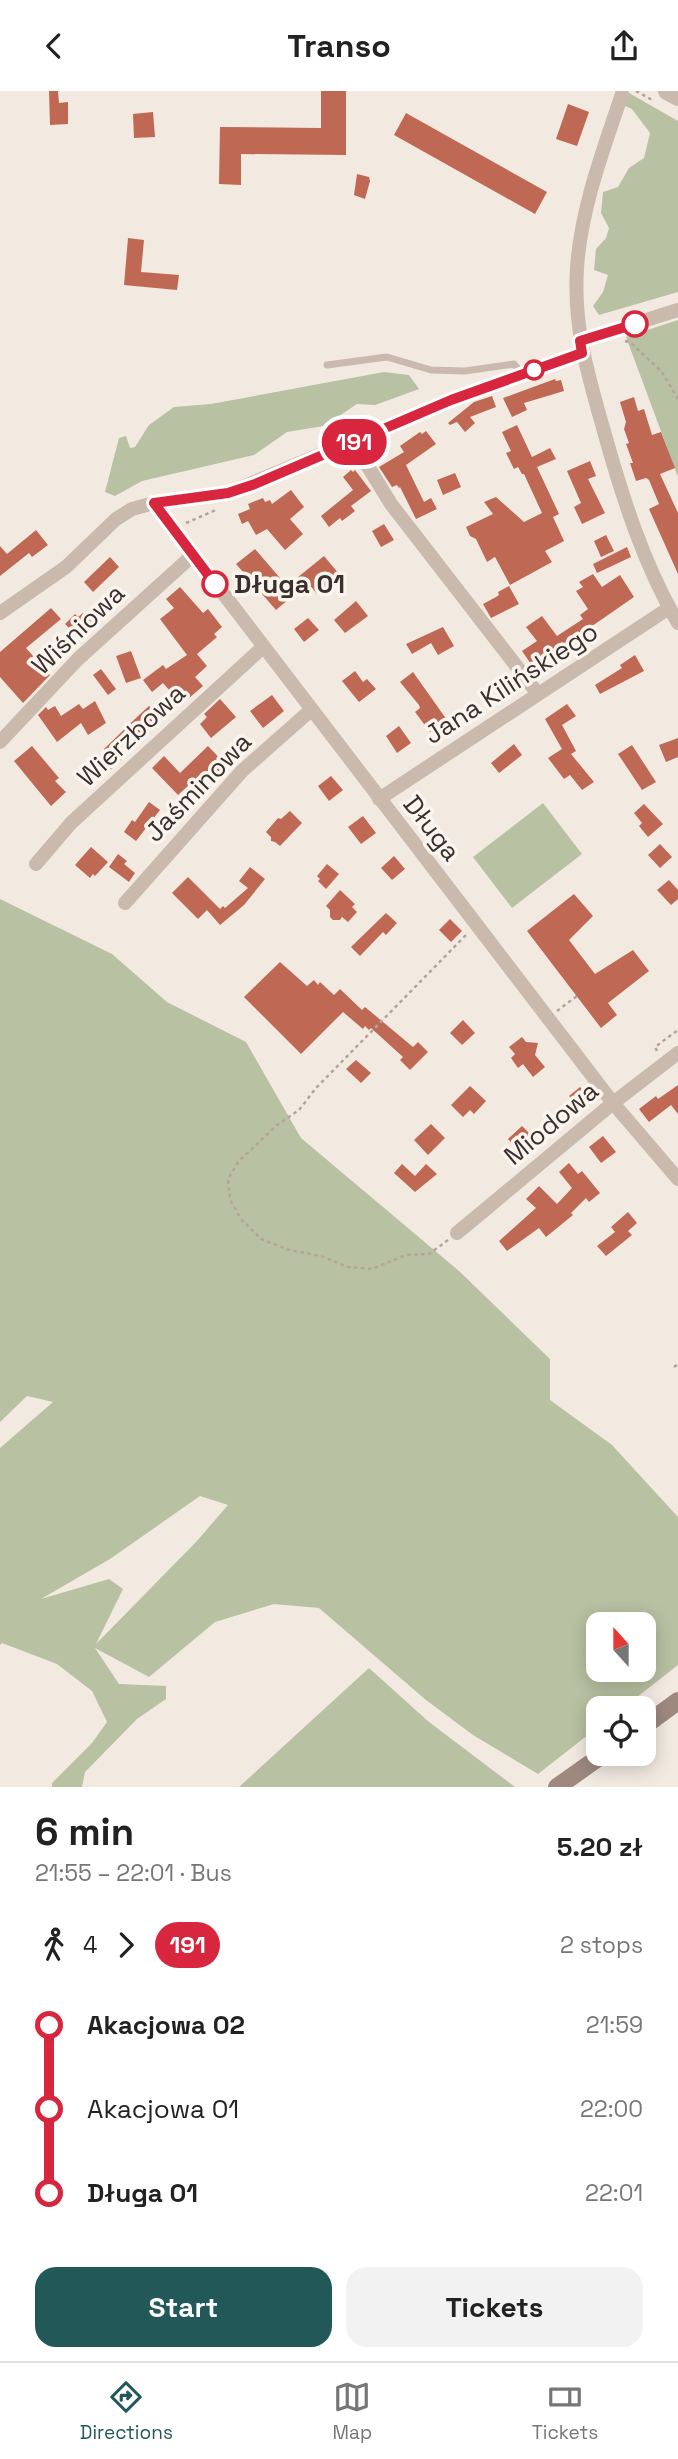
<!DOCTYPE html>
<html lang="en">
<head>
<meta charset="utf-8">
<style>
	body { margin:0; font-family:"Space Grotesk",sans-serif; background:#f2f2f2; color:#222; height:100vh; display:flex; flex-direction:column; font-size:26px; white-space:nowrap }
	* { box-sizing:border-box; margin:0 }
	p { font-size:23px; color:#767676 }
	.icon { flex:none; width:38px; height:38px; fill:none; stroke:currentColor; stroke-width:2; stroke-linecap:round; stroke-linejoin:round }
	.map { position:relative; height:1696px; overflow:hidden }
	.side { display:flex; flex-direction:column; background:#fff; flex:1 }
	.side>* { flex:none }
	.badge { padding:0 14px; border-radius:23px; font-size:24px; line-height:46px }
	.needle { width:46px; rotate:339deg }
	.controls { position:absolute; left:586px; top:1521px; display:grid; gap:14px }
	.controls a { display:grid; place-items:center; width:70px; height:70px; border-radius:14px; background:#fff; box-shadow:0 4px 18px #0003; font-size:35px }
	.map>.badge { position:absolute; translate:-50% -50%; box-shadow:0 0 0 4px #fff }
	.legs { display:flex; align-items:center; gap:10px; height:77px; padding:0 35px; font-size:23px }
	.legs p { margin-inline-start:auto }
	.summary { display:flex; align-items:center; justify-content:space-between; height:119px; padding:0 35px }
	h1 { font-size:38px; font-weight:800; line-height:52px }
	.primary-button { display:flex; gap:14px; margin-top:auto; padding:14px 35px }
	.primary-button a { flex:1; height:80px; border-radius:21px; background:#235859; color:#fff; font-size:28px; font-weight:800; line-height:80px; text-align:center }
	.primary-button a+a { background:#f2f2f2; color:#222 }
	ul { padding:0 35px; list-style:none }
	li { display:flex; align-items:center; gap:24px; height:84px; font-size:26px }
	li i { display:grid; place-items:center; width:10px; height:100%; margin:0 9px; background:currentColor }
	li i::after { content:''; width:18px; height:18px; margin:-9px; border:5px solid; border-radius:50%; background:#fff }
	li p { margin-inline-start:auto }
	li:first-child i { background:linear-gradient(#0000 50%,currentColor 0) }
	li:last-child i { background:linear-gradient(currentColor 50%,#0000 0) }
	header { display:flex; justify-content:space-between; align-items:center; height:91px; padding:0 35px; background:#fff; font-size:32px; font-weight:800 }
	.menu { display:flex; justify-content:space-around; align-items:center; height:98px; border-top:2px solid #e0e0e0; background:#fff; font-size:19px; color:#767676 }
	.menu a { display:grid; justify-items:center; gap:4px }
	.menu .current { color:#235859 }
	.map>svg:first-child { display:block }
</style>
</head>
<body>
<header><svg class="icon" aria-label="back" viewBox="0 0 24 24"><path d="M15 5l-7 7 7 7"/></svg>Transo<svg class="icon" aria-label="share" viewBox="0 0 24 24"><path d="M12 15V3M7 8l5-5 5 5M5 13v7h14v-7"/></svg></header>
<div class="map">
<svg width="678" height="1696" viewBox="0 0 678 1696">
	<rect width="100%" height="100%" fill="#f2eae1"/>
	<!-- green -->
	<g fill="#b8c1a2" fill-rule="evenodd">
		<polygon points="629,2 678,30 678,201 599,224 593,215 603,201 608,184 594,179 596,158 606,147 609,137 601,122 603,101 618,96 629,77 644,67 650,42 632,18 623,14"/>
		<polygon points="678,229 678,386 626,246"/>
		<polygon points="384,281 409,284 419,298 375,314 357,313 324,335 287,341 254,364 142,390 115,405 105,401 119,347 126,345 130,357 135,356 149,334 174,316 211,313"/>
		<polygon points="543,712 582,763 512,817 473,766"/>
		<path d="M0,808L112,863L167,911L246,951L301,1047L459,1180L550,1268V1309L612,1354L678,1426V1574L623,1617H598V1636L538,1683L473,1644L426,1609L319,1517L274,1513L215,1531L149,1586L95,1557L119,1593L166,1595V1608L137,1628L85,1681L82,1696H52V1692L92,1652L107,1631L92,1600L57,1573L2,1552L0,1554V1357L53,1311L27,1305L0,1331ZM200,1405L228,1414L196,1451L96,1553L123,1498L109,1488L41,1508L110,1468ZM598,1533H644V1578H598Z"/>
		<polygon points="369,1577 429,1631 515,1696 239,1696"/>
	</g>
	<!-- building -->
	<g fill="#bf6853">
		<polygon points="49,0 58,0 59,12 68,11 68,33 50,34"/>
		<polygon points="321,0 346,0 346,64 241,63 241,94 219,93 220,36 321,37"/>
		<polygon points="568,13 589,21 577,55 556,48"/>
		<polygon points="153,21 155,46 134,47 133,23"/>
		<polygon points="406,22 547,101 535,123 394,44"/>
		<polygon points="357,83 369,86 370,90 365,108 354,104"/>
		<polygon points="128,147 144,149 141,181 179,184 177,199 124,194"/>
		<polygon points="555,288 556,290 561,289 564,300 524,312 527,319 512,326 503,307"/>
		<polygon points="492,305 496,316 470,326 475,332 465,341 457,331 450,334 448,332 474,311"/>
		<polygon points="634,306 638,320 644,318 652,344 661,341 675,377 660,383 678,422 678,483 649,418 659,413 649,389 646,387 636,390 630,372 633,372 626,353 629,352 624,338 626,331 620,311"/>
		<polygon points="517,334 532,366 550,357 556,368 537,376 559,423 553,426 564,450 545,460 552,471 510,494 495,466 487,471 476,448 470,445 466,436 493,423 484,411 496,406 524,431 542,422 524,383 522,383 518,376 514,378 506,362 511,360 502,341"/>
		<polygon points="426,340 436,353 406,374 424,411 431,407 437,418 416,428 400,396 399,397 397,394 392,396 379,376 404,361 400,355 420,341 422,343"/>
		<polygon points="590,370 596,385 588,388 605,422 582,433 574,416 581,412 567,380"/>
		<polygon points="351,379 353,381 355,379 371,400 351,415 355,420 342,430 340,427 329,436 321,425 353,399 343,386"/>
		<polygon points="455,382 461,396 443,404 437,389"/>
		<polygon points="291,399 304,416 290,428 303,443 285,459 267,438 256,444 248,430 242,433 238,423 250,418 248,413 263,407 265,411 270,409 272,413"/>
		<polygon points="384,433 394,449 381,456 372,440"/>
		<polygon points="36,439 48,454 32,466 29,462 0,485 0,455 7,463"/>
		<polygon points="606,444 614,460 601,466 594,450"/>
		<polygon points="627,456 631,466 597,482 593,473"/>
		<polygon points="255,458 287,495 324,465 340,484 317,503 308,492 276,519 236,473"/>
		<polygon points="110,466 119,476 93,501 84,491"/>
		<polygon points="593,483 602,496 620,484 634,506 533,576 522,560 537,550 526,536 542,525 557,545 583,528 580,524 588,518 576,500 583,496 579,491"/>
		<polygon points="509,495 519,513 491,527 483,513 496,506 499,504 498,501"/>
		<polygon points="180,496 203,522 208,518 222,536 214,543 217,546 197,563 207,575 195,586 203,595 188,608 183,602 177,608 163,592 152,601 143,589 163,574 166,578 187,564 160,528 174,517 166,508"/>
		<polygon points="356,510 368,525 345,542 334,529"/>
		<polygon points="51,517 61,528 26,557 50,584 23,612 0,586 0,561"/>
		<polygon points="83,522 91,530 86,535 89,537 79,547 65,533 75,523 78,526"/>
		<polygon points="308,527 319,539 304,551 294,538"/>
		<polygon points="443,536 454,555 438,564 431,552 412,563 406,553"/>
		<polygon points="131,560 141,587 126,592 116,565"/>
		<polygon points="635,564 644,580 600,603 595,594 622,577 620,574"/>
		<polygon points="101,578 116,598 108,604 93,584"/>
		<polygon points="355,580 363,591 367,588 376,598 359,611 342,590"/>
		<polygon points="413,581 447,629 430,641 415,621 420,617 419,614 400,591"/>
		<polygon points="272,604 284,620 263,637 250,620"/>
		<polygon points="220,608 236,626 211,647 200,633 207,626 204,623"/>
		<polygon points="95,610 106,632 88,644 81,632 57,651 38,624 46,616 48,619 55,615 61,625 79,613 83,618"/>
		<polygon points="567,613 576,625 562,634 576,660 571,663 594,691 582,699 570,684 564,688 548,667 562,658 545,628"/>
		<polygon points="149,615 156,621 159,619 161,621 137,646 134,643 119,657 126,664 108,681 97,669 104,662 104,658 137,626 138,629 137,626"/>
		<polygon points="399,635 411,652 397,662 386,645"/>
		<polygon points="678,647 678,666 666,671 659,654"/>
		<polygon points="514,653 522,664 499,682 491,672"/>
		<polygon points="632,654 656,691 642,699 618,663"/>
		<polygon points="32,655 59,687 55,690 66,701 51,715 14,670"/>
		<polygon points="208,655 227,675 219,683 213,677 206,684 203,681 178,704 152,677 164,665 180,682"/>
		<polygon points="331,685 343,699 329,710 318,695"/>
		<polygon points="149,711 160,719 136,750 124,741 132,729 135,731"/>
		<polygon points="644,713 663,733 648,746 639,735 642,732 634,722"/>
		<polygon points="290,720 302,732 280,755 275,751 271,750 271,746 266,741 278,727 281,728"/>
		<polygon points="363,725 376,742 361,753 348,736"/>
		<polygon points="660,753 672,766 660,777 648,764"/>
		<polygon points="91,756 108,771 95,785 93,783 90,787 75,774"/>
		<polygon points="118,763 127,770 124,773 135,782 129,791 109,776"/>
		<polygon points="394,765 405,778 392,789 381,777"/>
		<polygon points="327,773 339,783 326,798 318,790 320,788 317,785"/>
		<polygon points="250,776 265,788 244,814 220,834 207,819 198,828 172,802 188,786 220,818 223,815 225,817 248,797 239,790"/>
		<polygon points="669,789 678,799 678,808 671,814 657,799"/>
		<polygon points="340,799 355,813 352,816 357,821 348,831 342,826 340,829 333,829 330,826 330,819 326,815"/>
		<polygon points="574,803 593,825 569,849 595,883 633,859 649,880 608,912 617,924 601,937 527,840"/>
		<polygon points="386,822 397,832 386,844 383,841 360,865 351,856"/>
		<polygon points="450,828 462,840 451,851 439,839"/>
		<polygon points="280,871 307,895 314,889 318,894 320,891 334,904 340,898 362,919 365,916 413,956 418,951 428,961 410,979 400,969 403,966 371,937 369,939 365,935 363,938 343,921 301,963 244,906"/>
		<polygon points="463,929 475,942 462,954 450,942"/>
		<polygon points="522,946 526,951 538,952 535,964 545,976 533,986 523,973 518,977 511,967 515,963 509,956"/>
		<polygon points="356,969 371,982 361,992 346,978"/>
		<polygon points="678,994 678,1023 671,1014 649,1031 639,1018 656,1005 658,1008"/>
		<polygon points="470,995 486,1010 474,1023 470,1019 463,1026 451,1014"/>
		<polygon points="580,996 593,1010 582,1020 569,1005"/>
		<polygon points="431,1033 445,1047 428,1064 414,1049"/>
		<polygon points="522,1035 535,1048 520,1062 508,1048"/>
		<polygon points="603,1045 616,1061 601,1072 589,1056"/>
		<polygon points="569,1072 578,1083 582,1080 600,1102 589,1111 586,1107 571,1122 573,1124 546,1146 539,1137 507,1160 499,1150 536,1117 526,1108 539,1095 557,1113 572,1097 559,1081"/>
		<polygon points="402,1073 415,1085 426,1073 437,1083 415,1101 394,1082"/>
		<polygon points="628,1121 637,1132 628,1140 632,1144 606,1165 597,1155 615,1141 611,1136"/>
	</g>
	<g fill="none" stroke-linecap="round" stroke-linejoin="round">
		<!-- path -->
		<g stroke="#b6a398" stroke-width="2.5" stroke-dasharray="3.5 3.5" stroke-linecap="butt">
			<polyline points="636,0 654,10"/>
			<polyline points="625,250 630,251 662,281 678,308"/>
			<polyline points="186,432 218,418"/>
			<polyline points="557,920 577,905"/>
			<polyline points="657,960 655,956 678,939"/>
			<polyline points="448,1149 429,1163 406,1164 372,1178 348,1176 321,1165 289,1159 261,1148 240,1127 230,1108 228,1088 238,1071 276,1035 299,1019 316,997 466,844"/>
			<polyline points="674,1276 678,1273"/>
		</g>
		<!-- service -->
		<polyline stroke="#cab9ad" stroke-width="7" points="327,274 387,266 431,279 465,280 514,273 522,283"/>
		<!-- minor -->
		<g stroke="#cab9ad" stroke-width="14">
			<path d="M622,3C603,60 581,117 577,177C573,237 589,287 605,344C623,408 644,474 678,532"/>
			<polyline points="580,250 678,219"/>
			<polyline points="353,351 391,413 538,603"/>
			<polyline points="154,412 613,1012 678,1088"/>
			<polyline points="0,522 66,476 116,428 132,418 154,412 228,402 451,309 582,262"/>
			<polyline points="0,651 78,568 193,464"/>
			<polyline points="379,708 669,517"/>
			<polyline points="36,773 71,732 263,556"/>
			<polyline points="125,812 242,680 311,619"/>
			<polyline points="457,1142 613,1012 678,962"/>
		</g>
		<!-- tertiary -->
		<polyline stroke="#cab9ad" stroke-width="18" points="667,0 678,6"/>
		<!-- secondary -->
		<g stroke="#9e897f" stroke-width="18">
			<polyline points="644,1635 678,1610"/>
			<polyline points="557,1696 605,1662"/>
		</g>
	</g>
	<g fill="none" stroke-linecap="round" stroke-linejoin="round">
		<defs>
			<polyline id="line-1" points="215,493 154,412 228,402 255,393 451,309 582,262 580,250 635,233"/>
		</defs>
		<!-- line-1 casing -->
		<use href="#line-1" stroke="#fff" stroke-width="16"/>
		<!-- line-1 -->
		<use href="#line-1" stroke="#d7263d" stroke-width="10"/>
	</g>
	<!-- markers -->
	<g fill="#fff" stroke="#d7263d" stroke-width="3.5">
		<circle cx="635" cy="233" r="12"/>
		<circle cx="534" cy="279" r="9"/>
		<circle cx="215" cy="493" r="12"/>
	</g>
	<g text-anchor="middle" stroke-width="7" stroke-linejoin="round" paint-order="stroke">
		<!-- stop labels -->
		<g font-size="26" font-weight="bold" fill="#392f2c" stroke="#faf4ee" text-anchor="start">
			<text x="234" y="502">Długa 01</text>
		</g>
		<!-- street labels -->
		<g font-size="26" fill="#392f2c" stroke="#faf4ee">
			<text transform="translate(78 538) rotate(-44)" y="9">Wiśniowa</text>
			<text transform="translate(511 592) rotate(-33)" y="9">Jana Kilińskiego</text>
			<text transform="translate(131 644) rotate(-43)" y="9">Wierzbowa</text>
			<text transform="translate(198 696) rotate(-46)" y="9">Jaśminowa</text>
			<text transform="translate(432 737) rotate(52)" y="9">Długa</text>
			<text transform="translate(551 1032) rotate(-40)" y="9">Miodowa</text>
		</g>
	</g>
</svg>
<div class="controls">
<a><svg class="needle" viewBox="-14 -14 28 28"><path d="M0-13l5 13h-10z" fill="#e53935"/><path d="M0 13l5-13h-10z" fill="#767676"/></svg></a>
<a><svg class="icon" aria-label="locate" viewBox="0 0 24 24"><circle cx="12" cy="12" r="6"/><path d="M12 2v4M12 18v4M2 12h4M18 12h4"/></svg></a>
</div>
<b class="badge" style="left:354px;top:351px;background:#d7263d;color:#fff">191</b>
</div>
<section class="side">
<div class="summary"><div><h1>6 min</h1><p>21:55 – 22:01 · Bus</p></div><b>5.20 zł</b></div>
<div class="legs"><svg class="icon" aria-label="walk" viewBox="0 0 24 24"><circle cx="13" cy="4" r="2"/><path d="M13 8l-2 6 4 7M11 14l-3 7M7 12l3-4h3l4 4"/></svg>4<svg class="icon" aria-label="forward" viewBox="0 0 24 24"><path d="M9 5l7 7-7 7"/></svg><b class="badge" style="background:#d7263d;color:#fff">191</b><p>2 stops</p></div>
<ul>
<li><i style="color:#d7263d"></i><b>Akacjowa 02</b><p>21:59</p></li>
<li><i style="color:#d7263d"></i><span>Akacjowa 01</span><p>22:00</p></li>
<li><i style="color:#d7263d"></i><b>Długa 01</b><p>22:01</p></li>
</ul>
<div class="primary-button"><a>Start</a><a>Tickets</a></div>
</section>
<nav class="menu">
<a class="current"><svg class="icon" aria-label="directions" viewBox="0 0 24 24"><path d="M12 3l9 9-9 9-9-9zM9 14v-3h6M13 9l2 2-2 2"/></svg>Directions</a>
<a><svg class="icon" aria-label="map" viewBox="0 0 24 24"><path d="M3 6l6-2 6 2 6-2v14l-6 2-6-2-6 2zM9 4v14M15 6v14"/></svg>Map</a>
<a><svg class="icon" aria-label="tickets" viewBox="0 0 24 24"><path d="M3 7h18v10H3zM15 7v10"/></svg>Tickets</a>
</nav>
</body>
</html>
